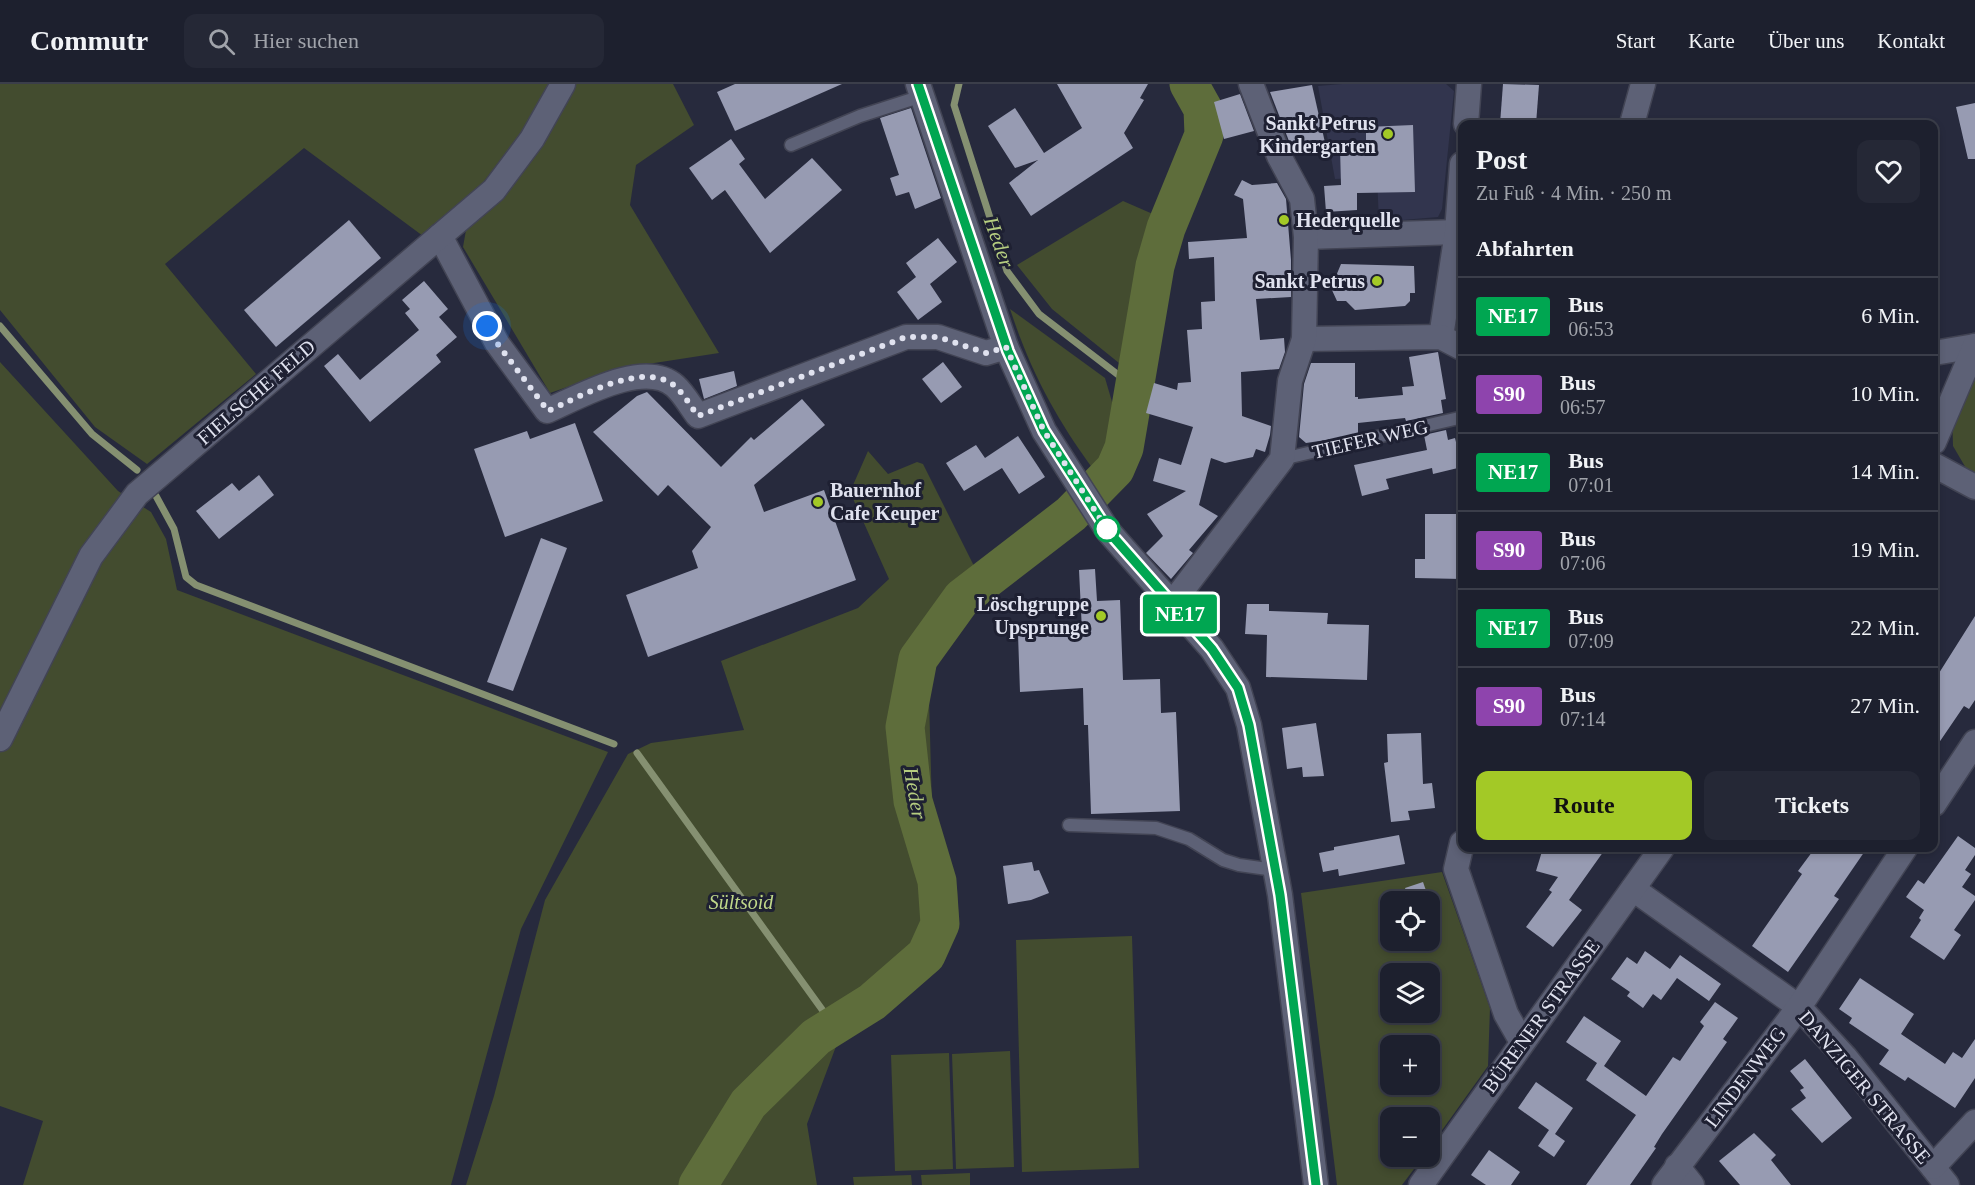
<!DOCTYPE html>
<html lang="de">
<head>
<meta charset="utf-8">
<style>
	body { margin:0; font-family:Georgia,serif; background:#252836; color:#f1f3f6; height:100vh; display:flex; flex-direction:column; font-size:22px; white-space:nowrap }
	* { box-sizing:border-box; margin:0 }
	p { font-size:20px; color:#a0a3aa }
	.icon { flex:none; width:33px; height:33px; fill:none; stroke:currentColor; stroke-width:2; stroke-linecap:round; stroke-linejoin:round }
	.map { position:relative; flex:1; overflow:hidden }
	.panel { position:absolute; left:1458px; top:36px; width:480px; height:732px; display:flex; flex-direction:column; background:#1d202e; border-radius:12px; box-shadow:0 3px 9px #0003,0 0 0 2px #3b3e4a }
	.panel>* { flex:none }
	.badge { padding:0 12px; border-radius:4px; font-size:21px; line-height:39px }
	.buttons { position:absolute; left:1380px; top:807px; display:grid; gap:12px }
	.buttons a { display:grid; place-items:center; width:60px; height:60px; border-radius:12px; background:#1d202e; box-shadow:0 3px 9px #0003,0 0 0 2px #3b3e4a; font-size:30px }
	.you { position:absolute; width:30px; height:30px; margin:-15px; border:4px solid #fff; border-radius:50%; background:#1a73e8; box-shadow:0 0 0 9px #1a73e833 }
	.map>.badge { position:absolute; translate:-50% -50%; box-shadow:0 0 0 3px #fff }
	h2 { padding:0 18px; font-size:22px; line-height:54px }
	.round { display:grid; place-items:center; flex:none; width:63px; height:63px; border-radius:12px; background:#252836 }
	.summary { display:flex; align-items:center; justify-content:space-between; height:102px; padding:0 18px }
	h1 { font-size:28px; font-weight:700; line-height:45px }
	.button { display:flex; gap:12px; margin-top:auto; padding:12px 18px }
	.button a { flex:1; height:69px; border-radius:12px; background:#a3c926; color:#111; font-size:24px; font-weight:700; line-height:69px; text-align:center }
	.button a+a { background:#252836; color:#f1f3f6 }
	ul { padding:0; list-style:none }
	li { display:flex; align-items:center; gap:18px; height:78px; padding:0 18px; border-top:2px solid #3b3e4a }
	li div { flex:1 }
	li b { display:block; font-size:22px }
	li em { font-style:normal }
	li .badge { min-width:66px; font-weight:700; text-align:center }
	header { display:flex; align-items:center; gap:36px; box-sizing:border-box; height:84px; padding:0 30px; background:#1d202e; border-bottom:2px solid #3b3e4a }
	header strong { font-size:28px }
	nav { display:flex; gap:33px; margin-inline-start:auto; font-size:21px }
	.search { width:420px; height:54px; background:#252836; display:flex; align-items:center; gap:15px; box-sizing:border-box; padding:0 21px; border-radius:12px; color:#a0a3aa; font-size:22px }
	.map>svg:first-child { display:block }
</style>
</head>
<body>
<header>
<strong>Commutr</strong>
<div class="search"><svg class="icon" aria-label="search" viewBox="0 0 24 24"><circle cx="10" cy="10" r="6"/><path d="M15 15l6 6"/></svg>Hier suchen</div>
<nav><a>Start</a><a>Karte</a><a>Über uns</a><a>Kontakt</a></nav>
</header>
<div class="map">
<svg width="1975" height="1101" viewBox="0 0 1975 1101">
	<rect width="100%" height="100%" fill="#272a3d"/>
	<!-- built -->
	<polygon fill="#32354e" points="1342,0 1446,0 1454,7 1442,125 1438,133 1379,138 1377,93 1335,95 1318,2"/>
	<!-- green -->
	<g fill="#434c2f" fill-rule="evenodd">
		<polygon points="0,0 549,0 521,49 482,100 423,152 304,64 165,180 256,290 147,380 95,343 0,226"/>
		<polygon points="574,0 673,0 694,41 636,81 630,121 719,269 622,284 550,309 463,163 466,146"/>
		<polygon points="1123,117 1162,134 1144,180 1132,263 1124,283 1052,225 1017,181"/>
		<path d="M1010,225L1105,294L1115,328L1104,372L1093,385C1055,333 1030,286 1010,225Z"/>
		<polygon points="1975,277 1975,393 1970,391 1953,362 1952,328"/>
		<polygon points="0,278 118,407 151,428 166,455 177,506 608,668 521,845 451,1101 23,1101 43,1037 0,1022"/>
		<polygon points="868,367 888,390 917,378 923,380 976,486 951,502 930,529 953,509 976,512 928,577 932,724 957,804 959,843 933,887 838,957 807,1040 817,1101 466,1101 494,1012 545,816 628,670 651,659 744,646 721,577 858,524 889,495 850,408"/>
		<path d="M1442,788L1490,924L1488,982L1430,1063V1034H1390V1072L1423,1073L1402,1101H1337L1301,809ZM1390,818H1430V856H1390ZM1390,890H1430V928H1390ZM1390,962H1430V1000H1390Z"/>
		<polygon points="1132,852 1139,1084 1022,1088 1016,856"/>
		<polygon points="1010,967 1014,1083 956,1085 952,970"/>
		<polygon points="949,969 953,1085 895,1087 891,971"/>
		<polygon points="970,1089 970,1101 922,1101 921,1091"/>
		<polygon points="911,1091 912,1101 854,1101 853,1093"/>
	</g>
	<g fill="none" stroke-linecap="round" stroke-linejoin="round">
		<!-- stream -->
		<g stroke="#859071" stroke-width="7">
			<polyline points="959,0 954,21 1007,187 1039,230 1134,303"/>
			<polyline points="0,242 92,350 137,386"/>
			<polyline points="156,412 174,445 186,493 196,501 614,660"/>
			<polyline points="637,669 834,942"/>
		</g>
		<!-- river -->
		<polyline stroke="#5e6d3b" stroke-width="39" points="698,1101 748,1020 816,953 872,918 926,871 940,840 937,797 913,717 905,643 918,575 962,514 1071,430 1115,385 1124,364 1155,182 1166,144 1204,51 1203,25 1189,0"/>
	</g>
	<!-- building -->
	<g fill="#979bb2">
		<polygon points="735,0 842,0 735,47 717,8"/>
		<polygon points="1057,0 1148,0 1140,14 1144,16 1124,49 1133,64 1031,132 1009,99 1038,76 1015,84 988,42 1015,24 1044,69 1082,44"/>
		<polygon points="1503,0 1539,1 1536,40 1500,40"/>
		<polygon points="1312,1 1326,63 1294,70 1270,8"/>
		<polygon points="1240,10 1254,47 1224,55 1214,18"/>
		<polygon points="1975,19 1975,75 1968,75 1956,23"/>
		<polygon points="911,24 941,114 915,125 909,108 896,112 890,94 899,91 880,34"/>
		<polygon points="1413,41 1415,108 1357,109 1357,126 1326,128 1324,102 1341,101 1340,63 1366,63 1366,43"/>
		<polygon points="731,55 745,75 739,80 765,115 812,74 842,106 770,169 725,106 712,116 689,84"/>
		<polygon points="1242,96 1252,101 1277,99 1286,115 1291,176 1291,213 1256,215 1260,256 1284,254 1285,268 1279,285 1241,288 1242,332 1271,342 1270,351 1265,368 1256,365 1253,373 1225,379 1211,374 1199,421 1218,432 1189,466 1193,469 1171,495 1146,469 1163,452 1147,430 1186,407 1153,397 1159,374 1181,381 1193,343 1146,329 1154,299 1177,306 1178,299 1191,298 1187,246 1202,245 1201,218 1215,217 1214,173 1189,175 1188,158 1247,154 1243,115 1234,111"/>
		<polygon points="349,136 381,174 276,263 244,226"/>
		<polygon points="938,154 957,178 930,200 942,218 918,236 897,208 916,193 906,179"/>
		<polygon points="1341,180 1414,182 1415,209 1410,209 1410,217 1405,222 1355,226 1346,217 1337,217 1331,204"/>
		<polygon points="424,197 448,225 439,233 457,253 436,271 441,278 370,338 324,282 338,270 360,296 419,246 405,229 410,225 402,216"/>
		<polygon points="1438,268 1446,315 1441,316 1443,329 1406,337 1405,334 1358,339 1358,349 1333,355 1306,359 1299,353 1304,300 1311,279 1355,279 1355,313 1358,313 1358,315 1403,311 1402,303 1414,302 1409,273"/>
		<polygon points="943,278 962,303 941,319 922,295"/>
		<polygon points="734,287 737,302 704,315 699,295"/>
		<polygon points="647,308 721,383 751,353 754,356 802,315 825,341 754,401 764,428 824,406 856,496 648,573 626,511 698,484 692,467 711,443 668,401 658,412 593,348 637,312"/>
		<polygon points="575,339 603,417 505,453 474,365 527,347 530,355"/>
		<polygon points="1446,346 1448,356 1455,354 1462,383 1433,390 1432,384 1386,395 1389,405 1362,412 1354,381 1427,366 1424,351"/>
		<polygon points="1018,352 1045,393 1019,410 1002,384 964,407 946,379 976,361 985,374"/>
		<polygon points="259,391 274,411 219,455 196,427 232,399 239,407"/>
		<polygon points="1425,430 1460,430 1462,495 1415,494 1415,475 1425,475"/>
		<polygon points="541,454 567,464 513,607 487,598"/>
		<polygon points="1095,485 1097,517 1120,516 1123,596 1160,595 1161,629 1176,628 1180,727 1091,730 1088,641 1084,641 1083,604 1020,608 1018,550 1082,547 1079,486"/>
		<polygon points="1247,520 1269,520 1269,527 1328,529 1327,540 1369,541 1367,596 1266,593 1267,551 1245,550"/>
		<polygon points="1975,532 1975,616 1969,625 1964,622 1934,666 1934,597"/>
		<polygon points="1316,639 1324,692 1303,693 1302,683 1287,685 1282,644"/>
		<polygon points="1421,649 1423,700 1432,699 1435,724 1408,727 1410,736 1391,738 1384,679 1388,678 1387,650"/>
		<polygon points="1399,751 1405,780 1339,792 1338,785 1323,788 1319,769 1334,766 1334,763"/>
		<polygon points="1958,752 1975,764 1975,771 1965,786 1971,790 1962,803 1975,812 1975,816 1954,846 1961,851 1944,876 1910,853 1921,836 1919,834 1924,826 1906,813 1918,796 1924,800"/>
		<polygon points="1543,764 1606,764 1569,816 1582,826 1553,863 1526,843 1552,808 1549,806 1558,793 1536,787"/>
		<polygon points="1815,764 1867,764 1834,812 1839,815 1788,888 1752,862 1802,790 1798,787"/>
		<polygon points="1032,778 1034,787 1039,786 1049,809 1031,816 1008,820 1003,782"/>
		<polygon points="1423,798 1430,818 1410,818 1405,804"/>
		<polygon points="1645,867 1670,885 1680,871 1721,900 1709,917 1677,894 1661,916 1653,910 1643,924 1627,912 1630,908 1611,895 1627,873 1637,880"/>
		<polygon points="1860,894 1914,930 1901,950 1945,980 1953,968 1962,974 1975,955 1975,994 1955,1024 1908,993 1905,997 1879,980 1889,966 1849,939 1852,934 1839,925"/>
		<polygon points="1715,918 1738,934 1723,955 1727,958 1662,1050 1654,1063 1656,1064 1630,1101 1586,1101 1636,1031 1586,996 1597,979 1566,958 1584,932 1621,957 1604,982 1646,1012 1673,973 1680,977 1704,942 1700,938"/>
		<polygon points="1805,975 1852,1034 1822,1059 1791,1025 1806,1014 1800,1006 1804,1004 1790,987"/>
		<polygon points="1536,998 1573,1024 1555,1050 1565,1057 1554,1073 1538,1062 1549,1046 1518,1024"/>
		<polygon points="1754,1049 1776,1071 1771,1076 1791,1101 1740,1101 1719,1077"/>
		<polygon points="1489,1066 1520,1088 1511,1101 1486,1101 1471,1091"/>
	</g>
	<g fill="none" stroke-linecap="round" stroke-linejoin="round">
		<defs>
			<g id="lane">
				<polyline points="791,61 860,32 922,12"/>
				<polyline points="1282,375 1459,334"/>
				<polyline points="1069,741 1156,744 1189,755 1223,776 1239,781 1275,786"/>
			</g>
			<g id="street">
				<polyline points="918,0 1006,263 1044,347 1108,447 1212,565 1238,604 1249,641 1280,811 1316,1101"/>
				<polyline points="1466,40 1469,0"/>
				<polyline points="1632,40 1643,0"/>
				<path d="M440,152L497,259L547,327C579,313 644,275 675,302C684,310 691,323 698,332L906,253H938L986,269L1006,263"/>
				<polyline points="1306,153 1457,148"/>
				<polyline points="1441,253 1457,148 1462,80"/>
				<polyline points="1304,255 1441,253 1462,264"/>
				<polyline points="1934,269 1975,262"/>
				<polyline points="1934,358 1975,262"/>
				<polyline points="1934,381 1975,403"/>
				<polyline points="1171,521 1282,375 1290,297 1304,255 1306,153 1302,115 1279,72 1251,0"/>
				<polyline points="0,655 91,472 137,410 494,106 532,55 563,0"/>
				<polyline points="1934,720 1975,658"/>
				<polyline points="1462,759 1456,785 1506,930 1522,958"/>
				<polyline points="1633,805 1799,923 1845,973 1947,1101"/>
				<polyline points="1677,1082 1692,1101"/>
				<polyline points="1933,1083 1975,1038"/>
				<polyline points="1421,1101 1662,764"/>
				<polyline points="1664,1101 1799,923 1905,764"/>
			</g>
		</defs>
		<!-- lane casing -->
		<use href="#lane" stroke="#424454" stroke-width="15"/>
		<!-- street casing -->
		<use href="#street" stroke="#424454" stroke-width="27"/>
		<!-- lane -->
		<use href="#lane" stroke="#5d6176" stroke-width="12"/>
		<!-- street -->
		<use href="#street" stroke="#5d6176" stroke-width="24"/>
	</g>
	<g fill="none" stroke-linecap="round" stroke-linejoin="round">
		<defs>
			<polyline id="line" points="918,0 1008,267 1044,347 1108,447 1212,565 1238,604 1249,641 1280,811 1316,1101"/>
		</defs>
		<!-- line casing -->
		<use href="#line" stroke="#fff" stroke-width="14"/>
		<!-- line -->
		<use href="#line" stroke="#00a651" stroke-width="9"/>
		<!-- walk -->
		<path stroke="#e0e2ef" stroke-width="6" stroke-dasharray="0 10.8" d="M487,242L497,259L548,327C579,313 644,276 675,302C684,310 691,323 698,332L906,253H938L986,269L1006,263L1044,347L1108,447L1107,445"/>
	</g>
	<!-- markers -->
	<g fill="#a3c926" stroke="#1e2032" stroke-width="2">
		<circle cx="1388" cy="50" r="6"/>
		<circle cx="1284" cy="136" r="6"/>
		<circle cx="1377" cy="197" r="6"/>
		<circle cx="818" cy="418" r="6"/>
		<circle cx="1101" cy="532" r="6"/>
	</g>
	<circle fill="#fff" stroke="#00a651" stroke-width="3" cx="1107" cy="445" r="12"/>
	<g text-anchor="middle" stroke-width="6" stroke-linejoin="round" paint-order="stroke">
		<!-- poi labels -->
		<g font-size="20" font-weight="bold" fill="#e0e2ef" stroke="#1e2032" text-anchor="end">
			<text x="1376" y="46">Sankt Petrus<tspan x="1376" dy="23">Kindergarten</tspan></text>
			<text x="1296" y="143" text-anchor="start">Hederquelle</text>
			<text x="1365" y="204">Sankt Petrus</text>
			<text x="830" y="413" text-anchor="start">Bauernhof<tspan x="830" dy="23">Cafe Keuper</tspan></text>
			<text x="1089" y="527">Löschgruppe<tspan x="1089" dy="23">Upsprunge</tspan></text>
		</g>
		<!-- street labels -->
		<g font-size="20" fill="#e0e2ef" stroke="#1e2032">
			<text transform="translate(256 308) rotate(-41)" y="7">FIELSCHE FELD</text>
			<text transform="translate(1370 355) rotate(-13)" y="7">TIEFER WEG</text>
			<text transform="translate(1541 932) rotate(-54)" y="7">BÜRENER STRASSE</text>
			<text transform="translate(1745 993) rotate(-53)" y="7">LINDENWEG</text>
			<text transform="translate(1865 1003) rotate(50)" y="7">DANZIGER STRASSE</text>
		</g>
		<!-- park labels -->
		<g font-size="20" font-style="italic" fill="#c0d88a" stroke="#1e2032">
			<text x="741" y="825">Sültsoid</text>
		</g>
		<!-- water labels -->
		<g font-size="21" font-style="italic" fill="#b6ce80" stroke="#1e2032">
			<text transform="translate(999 158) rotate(70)" y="7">Heder</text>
			<text transform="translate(915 709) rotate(80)" y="7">Heder</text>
		</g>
	</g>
</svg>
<div class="buttons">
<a><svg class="icon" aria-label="locate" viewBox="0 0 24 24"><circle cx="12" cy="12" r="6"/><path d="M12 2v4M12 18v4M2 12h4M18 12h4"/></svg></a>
<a><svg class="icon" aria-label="layers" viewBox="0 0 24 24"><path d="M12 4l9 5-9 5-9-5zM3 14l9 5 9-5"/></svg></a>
<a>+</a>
<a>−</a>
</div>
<div class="you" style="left:487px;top:242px"></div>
<b class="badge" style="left:1180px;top:530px;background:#00a651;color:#fff">NE17</b>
<section class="panel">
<div class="summary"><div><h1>Post</h1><p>Zu Fuß · 4 Min. · 250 m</p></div><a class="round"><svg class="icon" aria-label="heart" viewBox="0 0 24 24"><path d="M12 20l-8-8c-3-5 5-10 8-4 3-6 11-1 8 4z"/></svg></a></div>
<h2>Abfahrten</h2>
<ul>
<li><span class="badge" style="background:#00a651;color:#fff">NE17</span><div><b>Bus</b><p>06:53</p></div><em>6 Min.</em></li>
<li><span class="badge" style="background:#8e44ad;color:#fff">S90</span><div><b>Bus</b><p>06:57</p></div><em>10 Min.</em></li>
<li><span class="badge" style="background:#00a651;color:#fff">NE17</span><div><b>Bus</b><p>07:01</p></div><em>14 Min.</em></li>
<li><span class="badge" style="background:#8e44ad;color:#fff">S90</span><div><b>Bus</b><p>07:06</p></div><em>19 Min.</em></li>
<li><span class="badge" style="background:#00a651;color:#fff">NE17</span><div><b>Bus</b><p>07:09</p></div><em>22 Min.</em></li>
<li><span class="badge" style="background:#8e44ad;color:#fff">S90</span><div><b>Bus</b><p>07:14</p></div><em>27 Min.</em></li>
</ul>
<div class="button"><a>Route</a><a>Tickets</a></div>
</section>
</div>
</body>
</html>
